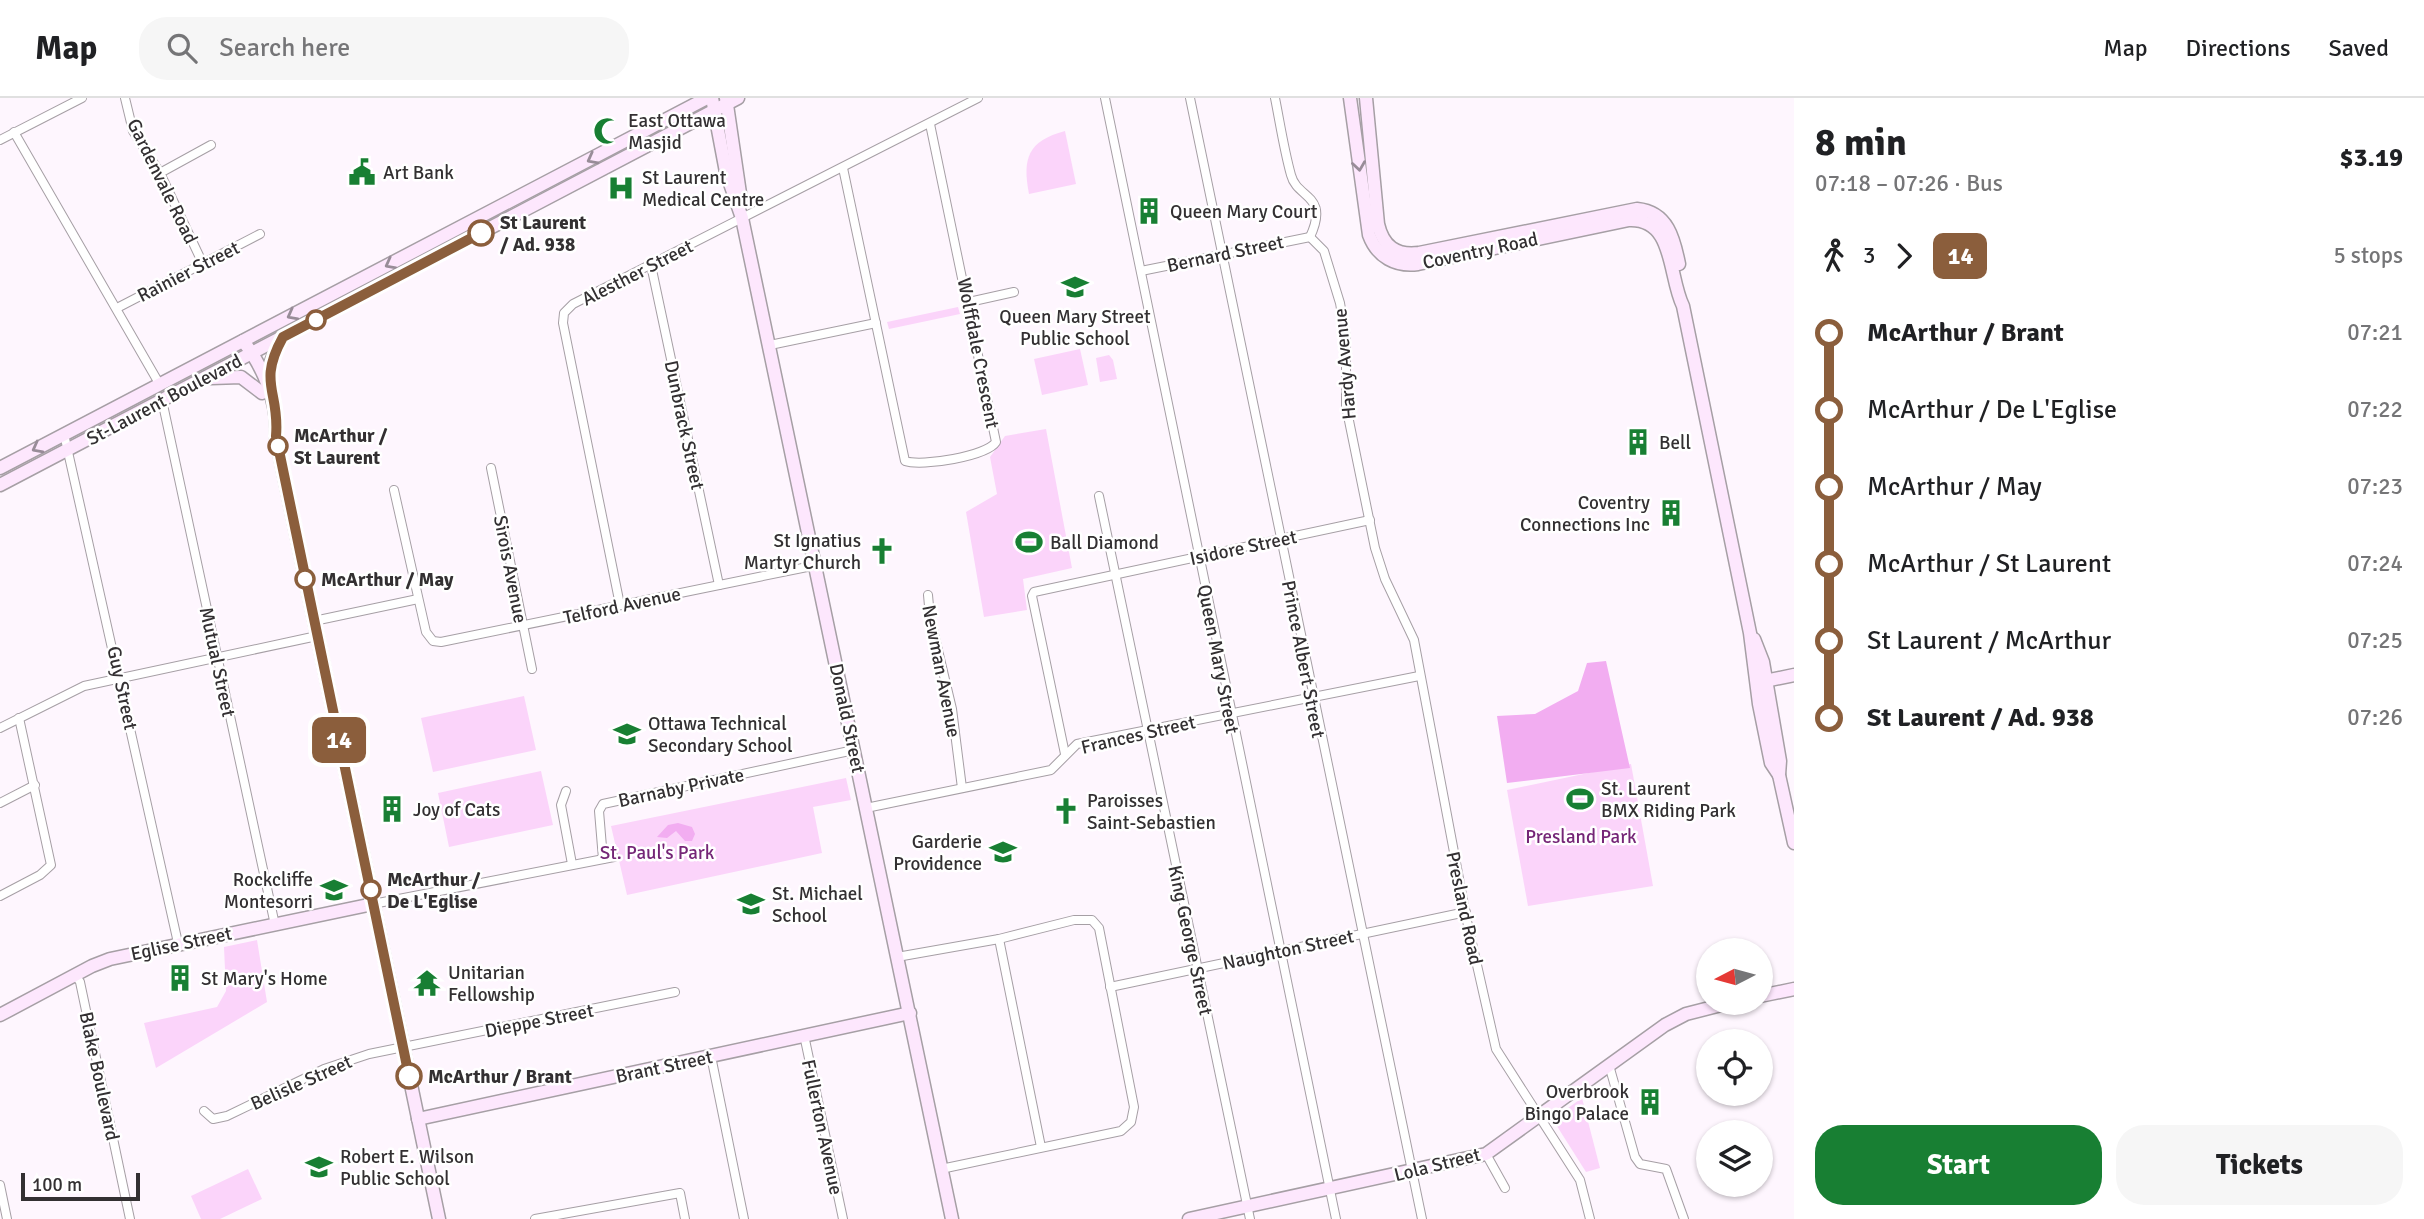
<!DOCTYPE html>
<html lang="en">
<head>
<meta charset="utf-8">
<style>
	body { margin:0; font-family:Signika,sans-serif; background:#f6f6f6; color:#202124; height:100vh; display:flex; flex-direction:column; font-size:26px; white-space:nowrap }
	* { box-sizing:border-box; margin:0 }
	p { font-size:23px; color:#757577 }
	.icon { flex:none; width:38px; height:38px; fill:none; stroke:currentColor; stroke-width:2; stroke-linecap:round; stroke-linejoin:round }
	.map { position:relative; flex:1; overflow:hidden }
	.panel { display:flex; flex-direction:column; background:#fff; width:630px }
	.panel>* { flex:none }
	.badge { padding:0 14px; border-radius:10px; font-size:24px; line-height:46px }
	.needle { width:46px; rotate:264deg }
	.fabs { position:absolute; left:1696px; top:840px; display:grid; gap:14px }
	.fabs a { display:grid; place-items:center; width:77px; height:77px; border-radius:50%; background:#fff; box-shadow:0 2px 5px #0004; font-size:35px }
	.scale { position:absolute; left:21px; bottom:18px; width:119px; box-sizing:border-box; padding-left:7px; border:4px solid #333032; border-top:0; font-size:19px; line-height:24px; white-space:nowrap; color:#333032; -webkit-text-stroke:5px #fff; paint-order:stroke }
	.map>.badge { position:absolute; translate:-50% -50%; box-shadow:0 0 0 4px #fff }
	.legs { display:flex; align-items:center; gap:10px; height:77px; padding:0 21px; font-size:23px }
	.legs p { margin-inline-start:auto }
	.overview { display:flex; align-items:center; justify-content:space-between; height:119px; padding:0 21px }
	h1 { font-size:38px; font-weight:700; line-height:52px }
	.primary-button { display:flex; gap:14px; margin-top:auto; padding:14px 21px }
	.primary-button a { flex:1; height:80px; border-radius:28px; background:#187f33; color:#fff; font-size:28px; font-weight:700; line-height:80px; text-align:center }
	.primary-button a+a { background:#f6f6f6; color:#202124 }
	ul { padding:0 21px; list-style:none }
	li { display:flex; align-items:center; gap:24px; height:77px; font-size:26px }
	li i { display:grid; place-items:center; width:10px; height:100%; margin:0 9px; background:currentColor }
	li i::after { content:''; width:18px; height:18px; margin:-9px; border:5px solid; border-radius:50%; background:#fff }
	li p { margin-inline-start:auto }
	li:first-child i { background:linear-gradient(#0000 50%,currentColor 0) }
	li:last-child i { background:linear-gradient(currentColor 50%,#0000 0) }
	header { display:flex; align-items:center; gap:42px; box-sizing:border-box; height:98px; padding:0 35px; background:#fff; border-bottom:2px solid #e0e0e0 }
	header strong { font-size:33px }
	nav { display:flex; gap:38px; margin-inline-start:auto; font-size:24px }
	.search { width:490px; height:63px; background:#f6f6f6; display:flex; align-items:center; gap:18px; box-sizing:border-box; padding:0 24px; border-radius:28px; color:#757577; font-size:26px }
	main { display:flex; flex:1; min-height:0 }
	.map>svg:first-child { display:block }
</style>
</head>
<body>
<header>
<strong>Map</strong>
<div class="search"><svg class="icon" aria-label="search" viewBox="0 0 24 24"><circle cx="10" cy="10" r="6"/><path d="M15 15l6 6"/></svg>Search here</div>
<nav><a>Map</a><a>Directions</a><a>Saved</a></nav>
</header>
<main>
<div class="map">
<svg width="1794" height="1121" viewBox="0 0 1794 1121">
	<rect width="100%" height="100%" fill="#fef6fe"/>
	<!-- green -->
	<g fill="#fbd4fa">
		<path d="M1065,33L1076,86L1029,96C1022,60 1028,43 1065,33Z"/>
		<polygon points="958,209 960,216 889,231 887,224"/>
		<polygon points="1080,251 1088,287 1042,297 1034,261"/>
		<polygon points="1109,257 1113,262 1117,281 1100,284 1096,260"/>
		<polygon points="1046,331 1072,470 1023,481 1027,512 984,519 966,414 997,396 990,359 1005,338"/>
		<polygon points="524,598 536,652 433,674 421,620"/>
		<polygon points="1631,666 1653,788 1528,808 1507,692"/>
		<polygon points="541,673 553,727 449,749 438,695"/>
		<polygon points="846,680 851,702 813,709 822,755 627,797 611,728"/>
		<polygon points="257,842 267,904 156,970 144,925 217,909 226,893 224,849"/>
		<polygon points="1582,1000 1600,1070 1586,1074 1555,1025 1554,1020"/>
		<polygon points="248,1071 262,1101 220,1121 201,1121 191,1098"/>
	</g>
	<!-- forest -->
	<g fill="#f2adf1">
		<polygon points="1606,563 1630,670 1507,685 1497,618 1535,616 1578,593 1587,565"/>
		<polygon points="678,725 692,729 695,736 692,743 685,743 676,733 667,740 657,739 668,727"/>
	</g>
	<g fill="none" stroke-linecap="round" stroke-linejoin="round">
		<defs>
			<g id="street">
				<polyline points="125,0 133,33 160,75 203,166"/>
				<polyline points="1105,0 1336,1121"/>
				<polyline points="1190,0 1422,1121"/>
				<path d="M1275,0C1280,25 1284,52 1291,77C1297,101 1330,96 1310,139"/>
				<polyline points="14,34 160,287"/>
				<polyline points="0,42 82,0"/>
				<path d="M843,70L905,363C922,369 987,358 996,344L930,26"/>
				<polyline points="160,75 211,47"/>
				<polyline points="1310,139 1324,153 1340,205 1346,240 1346,308 1375,450 1385,481 1414,542 1467,823 1496,951 1580,1082 1590,1121"/>
				<polyline points="651,167 719,487"/>
				<polyline points="1141,173 1310,139"/>
				<polyline points="969,204 1014,194"/>
				<polyline points="117,210 260,136"/>
				<polyline points="770,247 876,225"/>
				<polyline points="162,302 275,827"/>
				<polyline points="64,336 178,845"/>
				<polyline points="491,370 532,571"/>
				<polyline points="394,392 426,534 433,543 441,544 817,467"/>
				<polyline points="1099,398 1250,1121"/>
				<polyline points="928,497 930,519 952,611 962,690"/>
				<polyline points="620,507 563,225 564,215 573,206 978,0"/>
				<polyline points="314,523 418,501"/>
				<polyline points="0,630 84,588 317,538"/>
				<polyline points="1065,656 1032,498 1034,494 1370,422"/>
				<polyline points="566,693 561,707 572,766"/>
				<polyline points="0,705 35,687"/>
				<polyline points="866,710 1051,672 1077,646 1419,578"/>
				<polyline points="603,761 599,713 603,706 854,652"/>
				<polyline points="0,798 40,777 51,767 19,620"/>
				<polyline points="373,806 614,759"/>
				<polyline points="999,841 1041,1049"/>
				<polyline points="897,859 999,841 1074,822 1092,822 1099,830 1134,1009 1131,1024 1121,1033 941,1071"/>
				<polyline points="75,876 80,884 130,1121"/>
				<polyline points="1110,889 1466,814"/>
				<polyline points="804,937 843,1121"/>
				<polyline points="711,958 744,1121"/>
				<polyline points="1609,967 1635,1059 1640,1066 1666,1071 1684,1121"/>
				<polyline points="204,1013 213,1021 227,1018 324,971 369,956 675,894"/>
				<polyline points="1486,1056 1505,1090"/>
				<polyline points="0,1087 7,1121"/>
				<polyline points="535,1121 680,1095 685,1121"/>
			</g>
			<g id="secondary">
				<polyline points="712,0 726,74 742,120 952,1121"/>
				<polyline points="726,0 741,102"/>
				<path d="M1350,0L1369,137C1377,159 1396,169 1418,166L1629,122C1675,120 1668,178 1683,208L1750,535L1759,606L1771,665L1779,677"/>
				<path d="M1366,0L1378,126C1383,148 1396,158 1419,155L1637,111C1668,114 1674,141 1679,166"/>
				<path d="M243,243C263,268 279,306 276,339L439,1121"/>
				<polyline points="211,280 241,279 262,295"/>
				<path d="M271,287C266,268 274,255 283,239"/>
				<polyline points="0,370 707,0"/>
				<polyline points="0,387 738,0"/>
				<polyline points="1754,541 1763,564 1780,663 1779,677 1794,745"/>
				<polyline points="1760,584 1794,577"/>
				<polyline points="1760,898 1794,891"/>
				<polyline points="0,917 92,868 110,861 373,806"/>
				<polyline points="418,1021 910,915"/>
				<polyline points="1189,1121 1486,1056 1665,927 1686,916 1729,905"/>
			</g>
		</defs>
		<!-- street casing -->
		<use href="#street" stroke="#a69fa5" stroke-width="10"/>
		<!-- secondary casing -->
		<use href="#secondary" stroke="#a69fa5" stroke-width="15"/>
		<!-- street -->
		<use href="#street" stroke="#fff" stroke-width="8"/>
		<!-- secondary -->
		<use href="#secondary" stroke="#fde7fd" stroke-width="12"/>
	</g>
	<!-- one-way arrows -->
	<defs><path id="oneway-chevron" d="M-2-3.5L2.5 0L-2 3.5" fill="none" stroke-width="1.6" stroke-linecap="round" stroke-linejoin="round" transform="scale(1.75)"/></defs>
	<g stroke="#988c98">
		<use href="#oneway-chevron" transform="translate(592 61) rotate(152)"/>
		<use href="#oneway-chevron" transform="translate(1359 68) rotate(82)"/>
		<use href="#oneway-chevron" transform="translate(390 166) rotate(152)"/>
		<use href="#oneway-chevron" transform="translate(292 217) rotate(152)"/>
		<use href="#oneway-chevron" transform="translate(37 350) rotate(152)"/>
	</g>
	<g fill="none" stroke-linecap="round" stroke-linejoin="round">
		<defs>
			<path id="line-1" d="M409,978L276,338C280,293 257,286 283,239L481,135"/>
		</defs>
		<!-- line-1 casing -->
		<use href="#line-1" stroke="#fff" stroke-width="16"/>
		<!-- line-1 -->
		<use href="#line-1" stroke="#8b5e3c" stroke-width="10"/>
	</g>
	<!-- icons -->
	<defs>
		<symbol id="mosque-bare" viewBox="-9 -9 18 18"><path d="M3.5-4.9A6 6 0 1 0 3.5 4.9A5 5 0 1 1 3.5-4.9Z" fill="#187f33" stroke="#fff" stroke-width="2.5" paint-order="stroke"/></symbol>
		<symbol id="civic-bare" viewBox="-9 -9 18 18"><path d="M-.6-6.5H3V-4.5H.6V-3L4-1V1h2V6H-6V1h2V-1L-.6-3ZM-1.2 2.5V6h2.4V2.5Z" fill="#187f33" stroke="#fff" stroke-width="2.5" paint-order="stroke"/></symbol>
		<symbol id="hospital-bare" viewBox="-9 -9 18 18"><path d="M-5-5h3v3.5h4V-5h3V5h-3V1.5h-4V5h-3Z" fill="#187f33" stroke="#fff" stroke-width="2.5" paint-order="stroke"/></symbol>
		<symbol id="building-bare" viewBox="-9 -9 18 18"><path d="M-4-6H4V6H1V3H-1V6H-4ZM-2.5-4.3h1.7v1.8h-1.7ZM.8-4.3h1.7v1.8H.8ZM-2.5-1h1.7V.8h-1.7ZM.8-1h1.7V.8H.8Z" fill="#187f33" stroke="#fff" stroke-width="2.5" paint-order="stroke"/></symbol>
		<symbol id="school-bare" viewBox="-9 -9 18 18"><path d="M0-5L7-2L0 1L-7-2ZM-4 1L0 2.5L4 1V4Q0 6-4 4Z" fill="#187f33" stroke="#fff" stroke-width="2.5" paint-order="stroke"/></symbol>
		<symbol id="stadium-bare" viewBox="-9 -9 18 18"><path d="M0-5a6.5 5 0 1 0 0 10a6.5 5 0 1 0 0-10ZM-3.5-1.8h7v3.6h-7Z" fill="#187f33" stroke="#fff" stroke-width="2.5" paint-order="stroke"/></symbol>
		<symbol id="church-bare" viewBox="-9 -9 18 18"><path d="M-1.2-6h2.4v3.5h3.3v2.4h-3.3V6h-2.4V-.1h-3.3v-2.4h3.3Z" fill="#187f33" stroke="#fff" stroke-width="2.5" paint-order="stroke"/></symbol>
		<symbol id="temple-bare" viewBox="-9 -9 18 18"><path d="M0-6L5-2H3V0L6.5 2.5H4V6H1.5V3h-3V6H-4V2.5H-6.5L-3 0V-2H-5Z" fill="#187f33" stroke="#fff" stroke-width="2.5" paint-order="stroke"/></symbol>
	</defs>
	<g fill-rule="evenodd">
		<use href="#mosque-bare" x="588" y="14" width="38" height="38"/>
		<use href="#civic-bare" x="343" y="55" width="38" height="38"/>
		<use href="#hospital-bare" x="602" y="71" width="38" height="38"/>
		<use href="#building-bare" x="1130" y="94" width="38" height="38"/>
		<use href="#school-bare" x="1056" y="170" width="38" height="38"/>
		<use href="#building-bare" x="1619" y="325" width="38" height="38"/>
		<use href="#building-bare" x="1652" y="396" width="38" height="38"/>
		<use href="#stadium-bare" x="1010" y="425" width="38" height="38"/>
		<use href="#church-bare" x="863" y="434" width="38" height="38"/>
		<use href="#school-bare" x="608" y="617" width="38" height="38"/>
		<use href="#stadium-bare" x="1561" y="682" width="38" height="38"/>
		<use href="#building-bare" x="373" y="692" width="38" height="38"/>
		<use href="#church-bare" x="1047" y="694" width="38" height="38"/>
		<use href="#school-bare" x="984" y="735" width="38" height="38"/>
		<use href="#school-bare" x="315" y="773" width="38" height="38"/>
		<use href="#school-bare" x="732" y="787" width="38" height="38"/>
		<use href="#building-bare" x="161" y="861" width="38" height="38"/>
		<use href="#temple-bare" x="408" y="866" width="38" height="38"/>
		<use href="#building-bare" x="1631" y="985" width="38" height="38"/>
		<use href="#school-bare" x="300" y="1050" width="38" height="38"/>
	</g>
	<!-- markers -->
	<g fill="#fff" stroke="#8b5e3c" stroke-width="3.5">
		<circle cx="481" cy="135" r="12"/>
		<circle cx="316" cy="222" r="9"/>
		<circle cx="278" cy="348" r="9"/>
		<circle cx="305" cy="481" r="9"/>
		<circle cx="371" cy="792" r="9"/>
		<circle cx="409" cy="978" r="12"/>
	</g>
	<g text-anchor="middle" stroke-width="5" stroke-linejoin="round" paint-order="stroke">
		<!-- poi labels -->
		<g font-size="19" fill="#333032" stroke="#fff" text-anchor="start">
			<text x="628" y="29">East Ottawa<tspan x="628" dy="22">Masjid</tspan></text>
			<text x="383" y="81">Art Bank</text>
			<text x="642" y="86">St Laurent<tspan x="642" dy="22">Medical Centre</tspan></text>
			<text x="1170" y="120">Queen Mary Court</text>
			<text x="1075" y="225" text-anchor="middle">Queen Mary Street<tspan x="1075" dy="22">Public School</tspan></text>
			<text x="1659" y="351">Bell</text>
			<text x="1650" y="411" text-anchor="end">Coventry<tspan x="1650" dy="22">Connections Inc</tspan></text>
			<text x="861" y="449" text-anchor="end">St Ignatius<tspan x="861" dy="22">Martyr Church</tspan></text>
			<text x="1050" y="451">Ball Diamond</text>
			<text x="648" y="632">Ottawa Technical<tspan x="648" dy="22">Secondary School</tspan></text>
			<text x="1601" y="697">St. Laurent<tspan x="1601" dy="22">BMX Riding Park</tspan></text>
			<text x="1087" y="709">Paroisses<tspan x="1087" dy="22">Saint-Sebastien</tspan></text>
			<text x="413" y="718">Joy of Cats</text>
			<text x="982" y="750" text-anchor="end">Garderie<tspan x="982" dy="22">Providence</tspan></text>
			<text x="313" y="788" text-anchor="end">Rockcliffe<tspan x="313" dy="22">Montesorri</tspan></text>
			<text x="772" y="802">St. Michael<tspan x="772" dy="22">School</tspan></text>
			<text x="448" y="881">Unitarian<tspan x="448" dy="22">Fellowship</tspan></text>
			<text x="201" y="887">St Mary's Home</text>
			<text x="1629" y="1000" text-anchor="end">Overbrook<tspan x="1629" dy="22">Bingo Palace</tspan></text>
			<text x="340" y="1065">Robert E. Wilson<tspan x="340" dy="22">Public School</tspan></text>
		</g>
		<!-- street labels -->
		<g font-size="19" fill="#333032" stroke="#fff">
			<text transform="translate(163 83) rotate(64)" y="7">Gardenvale Road</text>
			<text transform="translate(1480 152) rotate(-12)" y="7">Coventry Road</text>
			<text transform="translate(1225 155) rotate(-12)" y="7">Bernard Street</text>
			<text transform="translate(188 173) rotate(-27)" y="7">Rainier Street</text>
			<text transform="translate(637 174) rotate(-27)" y="7">Alesther Street</text>
			<text transform="translate(979 255) rotate(79)" y="7">Wolffdale Crescent</text>
			<text transform="translate(1344 266) rotate(-95)" y="7">Hardy Avenue</text>
			<text transform="translate(164 301) rotate(-28)" y="7">St-Laurent Boulevard</text>
			<text transform="translate(685 327) rotate(78)" y="7">Dunbrack Street</text>
			<text transform="translate(1243 449) rotate(-12)" y="7">Isidore Street</text>
			<text transform="translate(511 471) rotate(79)" y="7">Sirois Avenue</text>
			<text transform="translate(622 507) rotate(-12)" y="7">Telford Avenue</text>
			<text transform="translate(1219 561) rotate(79)" y="7">Queen Mary Street</text>
			<text transform="translate(1304 561) rotate(79)" y="7">Prince Albert Street</text>
			<text transform="translate(218 564) rotate(78)" y="7">Mutual Street</text>
			<text transform="translate(942 573) rotate(79)" y="7">Newman Avenue</text>
			<text transform="translate(123 590) rotate(78)" y="7">Guy Street</text>
			<text transform="translate(848 620) rotate(78)" y="7">Donald Street</text>
			<text transform="translate(1138 636) rotate(-13)" y="7">Frances Street</text>
			<text transform="translate(681 689) rotate(-12)" y="7">Barnaby Private</text>
			<text transform="translate(1465 810) rotate(78)" y="7">Presland Road</text>
			<text transform="translate(1191 842) rotate(78)" y="7">King George Street</text>
			<text transform="translate(181 845) rotate(-12)" y="7">Eglise Street</text>
			<text transform="translate(1288 851) rotate(-12)" y="7">Naughton Street</text>
			<text transform="translate(539 922) rotate(-11)" y="7">Dieppe Street</text>
			<text transform="translate(664 968) rotate(-12)" y="7">Brant Street</text>
			<text transform="translate(100 978) rotate(78)" y="7">Blake Boulevard</text>
			<text transform="translate(301 984) rotate(-24)" y="7">Belisle Street</text>
			<text transform="translate(823 1029) rotate(78)" y="7">Fullerton Avenue</text>
			<text transform="translate(1437 1066) rotate(-14)" y="7">Lola Street</text>
		</g>
		<!-- stop labels -->
		<g font-size="19" font-weight="bold" fill="#333032" stroke="#fff" text-anchor="start">
			<text x="500" y="131">St Laurent<tspan x="500" dy="22">/ Ad. 938</tspan></text>
			<text x="294" y="344">McArthur /<tspan x="294" dy="22">St Laurent</tspan></text>
			<text x="321" y="488">McArthur / May</text>
			<text x="387" y="788">McArthur /<tspan x="387" dy="22">De L'Eglise</tspan></text>
			<text x="428" y="985">McArthur / Brant</text>
		</g>
		<!-- park labels -->
		<g font-size="19" fill="#752677" stroke="#fff">
			<text x="1581" y="745">Presland Park</text>
			<text x="657" y="761">St. Paul's Park</text>
		</g>
	</g>
</svg>
<div class="fabs">
<a><svg class="needle" viewBox="-14 -14 28 28"><path d="M0-13l5 13h-10z" fill="#e53935"/><path d="M0 13l5-13h-10z" fill="#757577"/></svg></a>
<a><svg class="icon" aria-label="locate" viewBox="0 0 24 24"><circle cx="12" cy="12" r="6"/><path d="M12 2v4M12 18v4M2 12h4M18 12h4"/></svg></a>
<a><svg class="icon" aria-label="layers" viewBox="0 0 24 24"><path d="M12 4l9 5-9 5-9-5zM3 14l9 5 9-5"/></svg></a>
</div>
<div class="scale">100 m</div>
<b class="badge" style="left:339px;top:642px;background:#8b5e3c;color:#fff">14</b>
</div>
<section class="panel">
<div class="overview"><div><h1>8 min</h1><p>07:18 – 07:26 · Bus</p></div><b>$3.19</b></div>
<div class="legs"><svg class="icon" aria-label="walk" viewBox="0 0 24 24"><circle cx="13" cy="4" r="2"/><path d="M13 8l-2 6 4 7M11 14l-3 7M7 12l3-4h3l4 4"/></svg>3<svg class="icon" aria-label="forward" viewBox="0 0 24 24"><path d="M9 5l7 7-7 7"/></svg><b class="badge" style="background:#8b5e3c;color:#fff">14</b><p>5 stops</p></div>
<ul>
<li><i style="color:#8b5e3c"></i><b>McArthur / Brant</b><p>07:21</p></li>
<li><i style="color:#8b5e3c"></i><span>McArthur / De L'Eglise</span><p>07:22</p></li>
<li><i style="color:#8b5e3c"></i><span>McArthur / May</span><p>07:23</p></li>
<li><i style="color:#8b5e3c"></i><span>McArthur / St Laurent</span><p>07:24</p></li>
<li><i style="color:#8b5e3c"></i><span>St Laurent / McArthur</span><p>07:25</p></li>
<li><i style="color:#8b5e3c"></i><b>St Laurent / Ad. 938</b><p>07:26</p></li>
</ul>
<div class="primary-button"><a>Start</a><a>Tickets</a></div>
</section>
</main>
</body>
</html>
